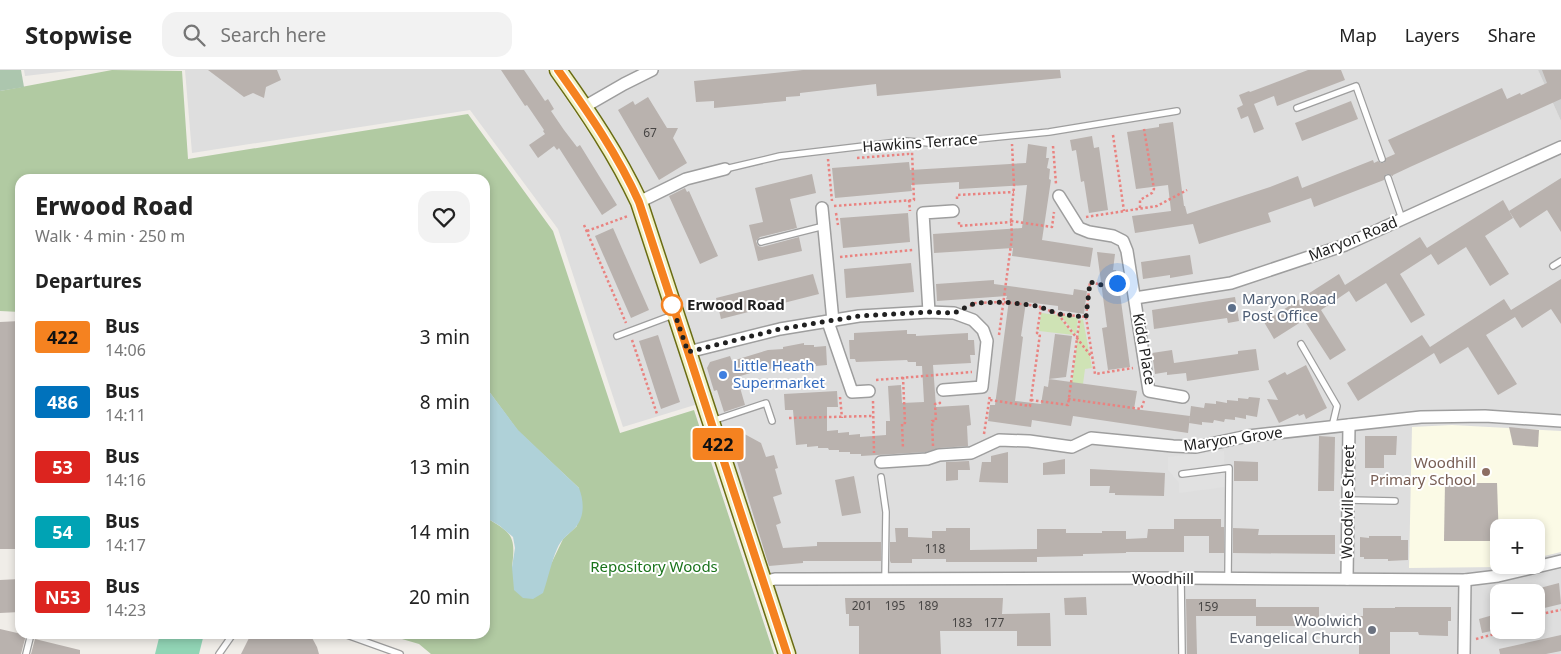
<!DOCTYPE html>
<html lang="en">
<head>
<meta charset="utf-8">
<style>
	body { margin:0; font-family:"Noto Sans",sans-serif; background:#f2f2f2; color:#222; height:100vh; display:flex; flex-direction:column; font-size:19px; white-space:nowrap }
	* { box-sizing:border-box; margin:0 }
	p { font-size:16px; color:#767676 }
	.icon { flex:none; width:28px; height:28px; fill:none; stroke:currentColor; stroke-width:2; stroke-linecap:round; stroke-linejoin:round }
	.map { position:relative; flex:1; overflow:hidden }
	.panel { position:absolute; left:15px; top:104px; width:475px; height:465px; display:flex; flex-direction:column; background:#fff; border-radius:15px; box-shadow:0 2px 8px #0003 }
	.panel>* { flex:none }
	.badge { padding:0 10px; border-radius:4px; font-size:18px; line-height:32px }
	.fabs { position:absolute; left:1490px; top:449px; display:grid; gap:10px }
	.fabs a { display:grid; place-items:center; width:55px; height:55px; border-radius:10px; background:#fff; box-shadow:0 2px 8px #0003; font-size:25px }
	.you { position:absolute; width:25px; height:25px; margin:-12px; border:4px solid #fff; border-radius:50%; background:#1a73e8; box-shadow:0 0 0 8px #1a73e833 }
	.map>.badge { position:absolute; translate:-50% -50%; box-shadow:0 0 0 2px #fff }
	h2 { padding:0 20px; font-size:19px; line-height:45px }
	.round { display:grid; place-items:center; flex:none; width:52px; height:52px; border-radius:15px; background:#f2f2f2 }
	.head { display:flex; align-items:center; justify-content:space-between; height:85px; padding:0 20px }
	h1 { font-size:24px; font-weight:800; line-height:38px }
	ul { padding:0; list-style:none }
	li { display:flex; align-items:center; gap:15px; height:65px; padding:0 20px }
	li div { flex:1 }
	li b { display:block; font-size:19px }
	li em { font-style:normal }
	li .badge { min-width:55px; font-weight:700; text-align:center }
	header { display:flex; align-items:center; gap:30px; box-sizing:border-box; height:70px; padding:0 25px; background:#fff; border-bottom:1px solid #e0e0e0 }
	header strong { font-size:24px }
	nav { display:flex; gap:28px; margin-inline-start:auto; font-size:18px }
	.search { width:350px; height:45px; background:#f2f2f2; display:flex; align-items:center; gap:12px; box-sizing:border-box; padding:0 18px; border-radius:15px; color:#767676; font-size:19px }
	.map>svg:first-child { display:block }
</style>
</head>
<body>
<header>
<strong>Stopwise</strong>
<div class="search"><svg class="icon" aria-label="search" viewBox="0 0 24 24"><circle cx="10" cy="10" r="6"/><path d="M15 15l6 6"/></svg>Search here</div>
<nav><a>Map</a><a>Layers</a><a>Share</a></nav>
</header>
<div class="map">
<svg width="1561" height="584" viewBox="0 0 1561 584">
	<rect width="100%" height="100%" fill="#f0ede8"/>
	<!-- residential -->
	<g fill="#dedede" fill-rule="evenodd">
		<polygon points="24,0 76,0 25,6"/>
		<polygon points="185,0 547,0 617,105 627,127 698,334 623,357 558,159 470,40 192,83"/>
		<path d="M570,0H1538L1561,51V584H794L649,136L635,104ZM1499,458H1536V495H1499ZM1499,522H1536V560H1499Z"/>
	</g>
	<!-- education -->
	<polygon fill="#fbfae6" points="1452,355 1561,361 1561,482 1536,488 1536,458 1499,458 1499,495 1507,495 1500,497 1409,498 1412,357"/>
	<!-- religious -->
	<polygon fill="#cfcfcf" points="1538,0 1561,0 1561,51"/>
	<!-- grass -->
	<g fill="#cfe3b5">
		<polygon points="1041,243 1058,245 1074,265 1039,261"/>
		<polygon points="1060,245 1078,248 1076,265"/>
		<polygon points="1083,249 1092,298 1085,299 1081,329 1070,328 1080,250"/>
	</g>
	<!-- forest -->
	<path fill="#b1caa2" d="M112,0L182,1L188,89L468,44L553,161L620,363L694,340L774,584H431L419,574L385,564H485V447C512,463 516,465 512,497L552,492L563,469L577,456L579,418L518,361L485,316V109H20V242L0,241V21Z"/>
	<!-- cemetery -->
	<polygon fill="#acc6ae" points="0,0 21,0 24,17 0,21"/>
	<!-- pitch -->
	<polygon fill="#91d4b5" points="160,564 204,564 199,584 155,584"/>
	<!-- parking -->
	<polygon fill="#e1e1e1" points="1224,381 1225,417 1179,423 1179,413 1168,400 1168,387"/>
	<!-- water -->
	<path fill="#afd1d8" d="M485,316L518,360L579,418C584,431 585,447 575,458C568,465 561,469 557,479C551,493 548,509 543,523L533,529L523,528L514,520L512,497L515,478L513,467L500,456L485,447Z"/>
	<!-- building -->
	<g fill="#b9b2ae">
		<polygon points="208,0 277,0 281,10 266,17 264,28 253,23 244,27"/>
		<polygon points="501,0 524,0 545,31 548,29 554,39 551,41 564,60 577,77 580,75 617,135 602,145 559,78 557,80 554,76 538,88 529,75 545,64 543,61 544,60 527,35 525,36"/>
		<polygon points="803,0 1060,0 1061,8 877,26 876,14 800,23 800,26 786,27 786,31 714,38 714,31 696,32 694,11"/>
		<polygon points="1308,0 1341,0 1345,10 1277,36 1274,26 1254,34 1264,59 1254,63 1248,46 1241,49 1237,38 1243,35 1239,25 1249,21 1250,22"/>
		<polygon points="1542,0 1561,0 1561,29 1410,97 1393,105 1393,106 1386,104 1384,110 1314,137 1311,128 1268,143 1271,152 1199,174 1193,154 1135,163 1132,146 1171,141 1168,115 1136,119 1127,62 1159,57 1159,54 1173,52 1184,136 1185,136 1187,144 1270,117 1298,106 1302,118 1373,90 1374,93 1378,91 1381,93 1384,93 1386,88 1395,84 1388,70 1502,18 1507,29 1520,23 1521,25 1547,13"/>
		<polygon points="648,27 667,58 678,58 673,68 687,93 659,110 618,40 633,31 635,35"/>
		<polygon points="1351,31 1358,49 1302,71 1295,53"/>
		<polygon points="1092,66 1094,78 1099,77 1108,140 1089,143 1084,111 1081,112 1076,80 1072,81 1070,70"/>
		<polygon points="1028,74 1047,77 1046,88 1049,88 1047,98 1050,99 1049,109 1051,110 1042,170 1093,178 1090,197 1012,186 1013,178 934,183 933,164 1022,158 1027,115 959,119 959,112 911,115 912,121 835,128 832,98 909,92 910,100 1026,93"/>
		<polygon points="812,104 816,123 790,129 797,158 760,167 756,171 758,176 762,177 799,167 802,181 758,191 749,155 763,152 755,118"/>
		<polygon points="1561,108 1561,162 1547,140 1520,158 1509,141"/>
		<polygon points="685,118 687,122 689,121 718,186 700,194 669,126"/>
		<polygon points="1503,130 1513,148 1485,166 1509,204 1490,216 1466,177 1438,195 1431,184 1400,204 1425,245 1411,253 1386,213 1356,232 1349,221 1321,240 1346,280 1330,290 1304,250 1274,269 1264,252 1339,204 1345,215 1420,167 1427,178"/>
		<polygon points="908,143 910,172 843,178 840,148"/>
		<polygon points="613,158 649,240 631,248 595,166"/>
		<polygon points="1097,182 1115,184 1113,200 1116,200 1118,209 1130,297 1108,300 1102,258 1107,257"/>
		<polygon points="1190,185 1193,204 1170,208 1170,205 1143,209 1141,192"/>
		<polygon points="911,193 914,222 846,228 844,199"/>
		<polygon points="813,204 819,224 721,249 716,228"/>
		<polygon points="1561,209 1561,254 1551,239 1522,258 1515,247 1486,265 1517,314 1498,325 1468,277 1440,294 1434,283 1358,331 1347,313 1422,265 1430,277 1504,229 1511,240"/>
		<polygon points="994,210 994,214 1073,225 1074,219 1087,221 1084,244 1058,240 1058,236 1026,232 1021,266 1023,267 1015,331 1041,334 1044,316 1048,317 1055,264 1072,266 1066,307 1049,309 1137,321 1134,339 1190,346 1188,363 1073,346 1071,356 1032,350 1031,357 988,351 990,335 995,335 1009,230 1006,229 1007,226 937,231 936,214"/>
		<polygon points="1235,227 1239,251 1228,253 1227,248 1154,259 1152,240"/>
		<polygon points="20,251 20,479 0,479 0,252"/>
		<polygon points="907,260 907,264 916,264 916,266 968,263 968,270 974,270 975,285 970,285 971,293 933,295 936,337 969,335 971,355 967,356 968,376 939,378 926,382 861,386 861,384 850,384 850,382 839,382 839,380 829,380 828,378 818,378 818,376 807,377 807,374 796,375 793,340 785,340 784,324 837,321 838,337 827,337 827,361 838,360 838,363 849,362 849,365 860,364 860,367 886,365 886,351 890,351 888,316 901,315 902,333 924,332 922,296 916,296 916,292 908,292 907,290 856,292 855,289 850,289 849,270 854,270 854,263"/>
		<polygon points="658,265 680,332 661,339 639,271"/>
		<polygon points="804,273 804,275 814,275 814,277 826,276 827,295 816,296 816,294 784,296 784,298 764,299 737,307 745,335 724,342 717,320 714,321 707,298 710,292 730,286 732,291 768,280 783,279 783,277"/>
		<polygon points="1256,279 1259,300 1187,311 1186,303 1167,305 1167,302 1155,304 1152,283 1172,280 1174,293 1238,284 1238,281"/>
		<polygon points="1306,295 1327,338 1306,349 1304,344 1299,346 1298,344 1279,353 1267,329 1278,330 1268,311 1285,302 1287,305"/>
		<polygon points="1249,327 1260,328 1257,347 1246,345 1246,349 1235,347 1235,350 1225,349 1224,352 1214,350 1213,353 1202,352 1202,355 1189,353 1191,336 1204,338 1205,333 1216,334 1216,331 1227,333 1227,330 1238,331 1238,328 1248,329"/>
		<polygon points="726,356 739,361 761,373 766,387 774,385 778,398 775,399 782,424 773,427 781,453 776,455 783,478 817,476 817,472 881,472 881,491 803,491 803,493 769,496"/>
		<polygon points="1509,357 1539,360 1538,377 1513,375"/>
		<polygon points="1319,366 1335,367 1334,421 1318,421"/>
		<polygon points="1365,366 1397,366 1396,385 1384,385 1384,398 1365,398"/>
		<polygon points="1008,382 1008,413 979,412 982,392 991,392 991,386"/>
		<polygon points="1065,389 1065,404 1043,405 1043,393"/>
		<polygon points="969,391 970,400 958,400 958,410 946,411 946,392"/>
		<polygon points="1234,391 1258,392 1258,411 1234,411"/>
		<polygon points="1090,399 1165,403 1164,426 1115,425 1115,423 1109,423 1110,416 1090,416"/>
		<polygon points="854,406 861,443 842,446 835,410"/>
		<polygon points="1445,413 1497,413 1499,471 1444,471"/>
		<polygon points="1174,449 1221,449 1221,457 1224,457 1224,483 1209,483 1209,466 1184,466 1184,482 1126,482 1126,483 1083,484 1083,486 1037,487 1037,492 946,492 946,489 912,489 912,493 891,493 890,491 890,472 896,472 895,458 908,458 908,467 932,468 932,461 946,461 946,458 970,458 970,480 1037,479 1037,459 1066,459 1066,463 1102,463 1102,461 1126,461 1126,469 1147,468 1148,459 1174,459"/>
		<polygon points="1233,458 1259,459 1258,465 1335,465 1335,484 1233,483"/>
		<polygon points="1369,466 1401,466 1401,470 1408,470 1408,490 1388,491 1388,489 1364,489 1364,487 1360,487 1360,467 1369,468"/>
		<polygon points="20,509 20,542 0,543 0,510"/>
		<polygon points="1559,513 1561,534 1536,540 1536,519"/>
		<polygon points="1086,527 1087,545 1065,545 1064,528"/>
		<polygon points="845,528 1003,528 1002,544 1050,543 1051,576 1017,576 1017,561 940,561 941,584 859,584 859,556 849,556 849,544 846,544"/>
		<polygon points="1186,529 1256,529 1256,537 1319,537 1319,556 1256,556 1256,546 1196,546 1197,584 1187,584"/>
		<polygon points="1395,537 1451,537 1451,551 1448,551 1448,566 1419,565 1418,562 1390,562 1390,584 1359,584 1359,546 1363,546 1363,538 1395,538"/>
		<polygon points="1493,545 1496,560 1482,563 1479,549"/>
		<polygon points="0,559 26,565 21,584 0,584"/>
		<polygon points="251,564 310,564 317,577 319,584 241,584"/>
		<polygon points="1561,565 1561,581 1546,584 1500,584 1499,579"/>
		<polygon points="35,569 80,580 80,584 31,584"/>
	</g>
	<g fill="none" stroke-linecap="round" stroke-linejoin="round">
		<defs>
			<g id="lane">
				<polyline points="1297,38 1356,16 1382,89"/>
				<polyline points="725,99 780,86 906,71 929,73 958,71 1049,62 1177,41"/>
				<polyline points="1388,108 1402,149"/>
				<polyline points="761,172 824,156"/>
				<polyline points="1553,196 1561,191"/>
				<polyline points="617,266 673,245"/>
				<polyline points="1301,274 1337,336 1332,357"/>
				<polyline points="712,351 766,333 772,351"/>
				<polyline points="1182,404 1229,398 1228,509"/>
				<polyline points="881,407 886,442 885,509"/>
				<polyline points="1348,430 1395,431"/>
				<polyline points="1181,508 1182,584"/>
				<polyline points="344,564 400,584"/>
				<polyline points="26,584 31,564"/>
				<polyline points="219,584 233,564"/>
			</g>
			<g id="street">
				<polyline points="584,37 624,14 652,0"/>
				<polyline points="1059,126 1079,158 1089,162 1113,166 1123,171 1127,181 1149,321 1183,327"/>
				<polyline points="639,132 686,109 725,99"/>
				<polyline points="822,138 833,251"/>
				<polyline points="1135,228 1231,213 1345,175 1561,77"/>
				<polyline points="929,242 923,143 953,141"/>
				<polyline points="828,252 852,322 869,321"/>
				<polyline points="688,282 780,259 859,246 929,242 954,243 973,250 983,260 987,271 982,317 943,320"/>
				<polyline points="881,392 927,389 939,385 971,383 999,370 1029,371 1072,377 1091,368 1173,376 1196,377 1248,366 1421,347 1485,346 1561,351"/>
				<polyline points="1347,509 1349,355"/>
				<polyline points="763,512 775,509 803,509 1181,508 1465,510 1498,506 1561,491"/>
				<polyline points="1464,584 1465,510"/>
			</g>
			<path id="secondary" d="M558,0C588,42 617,85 639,132L787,584"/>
		</defs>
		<!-- lane casing -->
		<use href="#lane" stroke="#9e9e9e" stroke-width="8"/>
		<!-- street casing -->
		<use href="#street" stroke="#9e9e9e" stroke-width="14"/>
		<!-- secondary casing -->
		<use href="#secondary" stroke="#696c13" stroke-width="19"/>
		<!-- path -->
		<g stroke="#e98380" stroke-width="2.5" stroke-dasharray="2.5 2.5" stroke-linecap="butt">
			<polyline points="1113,65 1124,141"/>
			<polyline points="1053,76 1056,114"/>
			<polyline points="857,88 908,84 908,81"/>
			<polyline points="828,89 832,131"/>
			<polyline points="957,129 957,125 1014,122"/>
			<polyline points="909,130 910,141"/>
			<polyline points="834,136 914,130 912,82"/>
			<polyline points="1140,138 1140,130 1152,123 1154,119 1144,59"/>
			<polyline points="836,143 838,155"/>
			<polyline points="1086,147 1157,136 1187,120"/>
			<polyline points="1011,151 1052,157 1054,142"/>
			<polyline points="959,152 959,156 1011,152"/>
			<polyline points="584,155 626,253"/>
			<polyline points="587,161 628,146"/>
			<polyline points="840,187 913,180"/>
			<polyline points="970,236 975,233 1003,232 1038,236 1058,244 1086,247 1090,212 1102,215 1121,212"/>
			<polyline points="1058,244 1091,286"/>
			<polyline points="1086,247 1095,304 1133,298"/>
			<polyline points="999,265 1012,167 1011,148 1014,116 1012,74"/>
			<polyline points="632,270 657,344"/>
			<polyline points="903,307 905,353 902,353 903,379"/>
			<polyline points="876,310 972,302"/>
			<polyline points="840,327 842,348"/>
			<polyline points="1068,329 1141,339 1144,331"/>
			<polyline points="990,330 1030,336 1040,264 1037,263 1041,237"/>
			<polyline points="1031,330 1068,335 1080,246"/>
			<polyline points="873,331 874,383"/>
			<polyline points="789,348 872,346"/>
			<polyline points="984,364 990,325"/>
			<polyline points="933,376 932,351 936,351 935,334 940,333 939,332"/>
			<polyline points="1536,545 1561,540"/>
			<polyline points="1476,569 1502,562 1501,560"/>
		</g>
		<!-- lane -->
		<use href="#lane" stroke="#fff" stroke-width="5.5"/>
		<!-- street -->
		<use href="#street" stroke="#fff" stroke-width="11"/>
		<!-- secondary -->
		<use href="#secondary" stroke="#f2f1c4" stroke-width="16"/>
	</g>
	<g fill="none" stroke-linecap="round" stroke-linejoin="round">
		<defs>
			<path id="line" d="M558,0C588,42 618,85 639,132L787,584"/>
		</defs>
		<!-- line casing -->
		<use href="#line" stroke="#fff" stroke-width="11"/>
		<!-- line -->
		<use href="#line" stroke="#f58220" stroke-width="8"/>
		<!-- walk -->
		<polyline stroke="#212121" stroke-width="5" stroke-dasharray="0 9" points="672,235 670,230 688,282 780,259 859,246 929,242 954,243 975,233 1004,232 1038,236 1058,244 1086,247 1090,212 1102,215 1117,213"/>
	</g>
	<!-- markers -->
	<circle fill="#fff" stroke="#f58220" stroke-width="2.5" cx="672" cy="235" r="10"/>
	<circle fill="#5c6f8a" stroke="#fff" stroke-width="2" cx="1232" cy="238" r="5"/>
	<circle fill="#3f7fe0" stroke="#fff" stroke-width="2" cx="723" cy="305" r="5"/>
	<circle fill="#8d6e63" stroke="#fff" stroke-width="2" cx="1486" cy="402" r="5"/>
	<circle fill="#6b7280" stroke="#fff" stroke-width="2" cx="1372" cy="560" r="5"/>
	<g text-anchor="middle" stroke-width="4" stroke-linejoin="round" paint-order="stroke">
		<!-- number labels -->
		<g font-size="12" fill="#474544">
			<text x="650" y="67">67</text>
			<text x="935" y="483">118</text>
			<text x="862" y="540">201</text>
			<text x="895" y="540">195</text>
			<text x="928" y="540">189</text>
			<text x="1208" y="541">159</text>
			<text x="962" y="557">183</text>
			<text x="994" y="557">177</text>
		</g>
		<!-- street labels -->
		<g font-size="15" fill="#212121" stroke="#fff">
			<text transform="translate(920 73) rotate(-4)" y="5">Hawkins Terrace</text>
			<text transform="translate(1353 169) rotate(-22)" y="5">Maryon Road</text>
			<text transform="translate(1144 279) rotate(80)" y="5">Kidd Place</text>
			<text transform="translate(1233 369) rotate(-8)" y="5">Maryon Grove</text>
			<text transform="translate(1348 432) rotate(-89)" y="5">Woodville Street</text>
			<text x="1163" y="514">Woodhill</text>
		</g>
		<!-- service labels -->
		<g font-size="15" fill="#4e5e75" stroke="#fff" text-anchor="start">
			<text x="1242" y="234">Maryon Road<tspan x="1242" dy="17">Post Office</tspan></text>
		</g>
		<!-- stop labels -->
		<g font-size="15" font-weight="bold" fill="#212121" stroke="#fff" text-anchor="start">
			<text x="687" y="240">Erwood Road</text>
		</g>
		<!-- shop labels -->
		<g font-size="15" fill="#366cbe" stroke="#fff" text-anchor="start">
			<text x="733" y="301">Little Heath<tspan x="733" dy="17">Supermarket</tspan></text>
		</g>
		<!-- education labels -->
		<g font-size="15" fill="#785e54" stroke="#fff" text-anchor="end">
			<text x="1476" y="398">Woodhill<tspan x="1476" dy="17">Primary School</tspan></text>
		</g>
		<!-- park labels -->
		<g font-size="15" fill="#1a731b" stroke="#fff">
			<text x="654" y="502">Repository Woods</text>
		</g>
		<!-- worship labels -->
		<g font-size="15" fill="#5b616d" stroke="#fff" text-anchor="end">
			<text x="1362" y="556">Woolwich<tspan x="1362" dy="17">Evangelical Church</tspan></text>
		</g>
	</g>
</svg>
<div class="fabs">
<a>+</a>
<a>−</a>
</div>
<div class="you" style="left:1117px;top:213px"></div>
<b class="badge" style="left:718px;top:374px;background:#f58220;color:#111">422</b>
<section class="panel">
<div class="head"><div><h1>Erwood Road</h1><p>Walk · 4 min · 250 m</p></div><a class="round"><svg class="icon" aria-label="heart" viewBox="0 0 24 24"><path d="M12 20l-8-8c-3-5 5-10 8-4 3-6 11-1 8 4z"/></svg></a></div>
<h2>Departures</h2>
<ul>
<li><span class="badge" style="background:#f58220;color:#111">422</span><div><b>Bus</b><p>14:06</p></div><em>3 min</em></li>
<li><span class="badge" style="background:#0072bc;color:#fff">486</span><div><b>Bus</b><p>14:11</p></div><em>8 min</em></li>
<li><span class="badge" style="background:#dc241f;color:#fff">53</span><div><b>Bus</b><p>14:16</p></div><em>13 min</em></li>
<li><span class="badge" style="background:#00a3b4;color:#fff">54</span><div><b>Bus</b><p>14:17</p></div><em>14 min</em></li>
<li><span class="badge" style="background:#dc241f;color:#fff">N53</span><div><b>Bus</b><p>14:23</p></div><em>20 min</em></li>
</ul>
</section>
</div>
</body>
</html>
